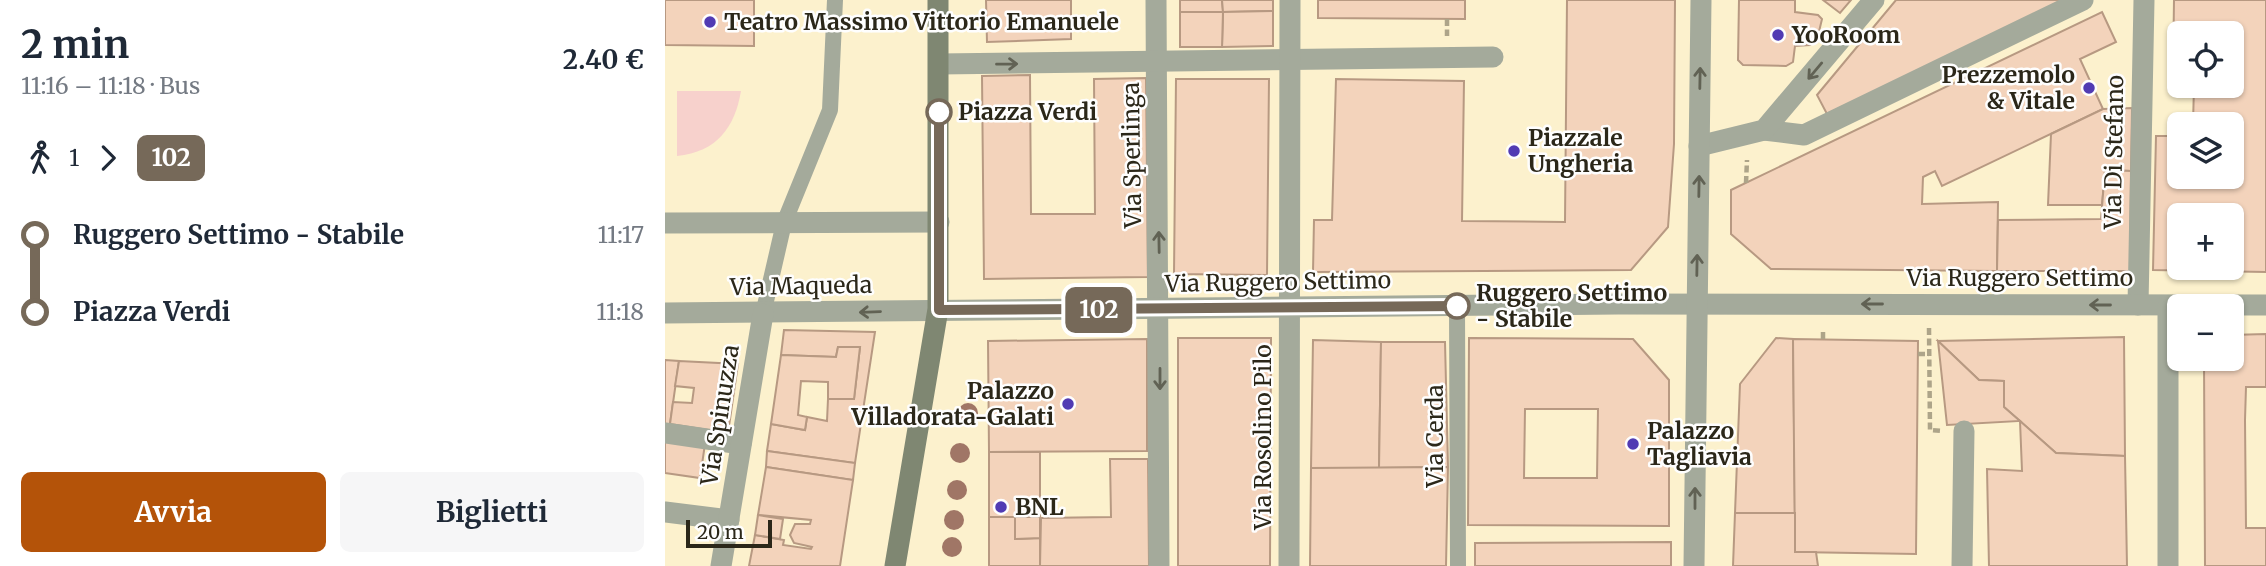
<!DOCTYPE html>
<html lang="it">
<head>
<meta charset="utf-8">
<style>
	body { margin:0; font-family:Merriweather,serif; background:#f6f6f7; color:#1f2937; height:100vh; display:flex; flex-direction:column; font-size:26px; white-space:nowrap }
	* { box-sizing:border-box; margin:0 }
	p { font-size:23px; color:#747a83 }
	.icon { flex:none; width:38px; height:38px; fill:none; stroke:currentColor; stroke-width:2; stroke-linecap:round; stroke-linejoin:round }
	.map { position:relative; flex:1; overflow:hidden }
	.details { display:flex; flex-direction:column; background:#fff; width:665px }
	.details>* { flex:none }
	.badge { padding:0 14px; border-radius:10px; font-size:24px; line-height:46px }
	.fabs { position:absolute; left:1502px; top:21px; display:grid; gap:14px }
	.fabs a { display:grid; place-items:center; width:77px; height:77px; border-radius:10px; background:#fff; box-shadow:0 2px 5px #0004; font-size:35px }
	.scale { position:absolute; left:21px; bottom:18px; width:86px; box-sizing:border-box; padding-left:7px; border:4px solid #2b2719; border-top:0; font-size:19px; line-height:24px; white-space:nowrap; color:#2b2719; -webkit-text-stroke:5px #fefefe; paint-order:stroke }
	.map>.badge { position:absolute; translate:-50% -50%; box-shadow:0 0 0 4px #fff }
	.legs { display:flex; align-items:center; gap:10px; height:77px; padding:0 21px; font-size:23px }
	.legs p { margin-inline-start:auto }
	.overview { display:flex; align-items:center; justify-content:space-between; height:119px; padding:0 21px }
	h1 { font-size:38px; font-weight:700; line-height:52px }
	.primary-button { display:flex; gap:14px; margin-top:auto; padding:14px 21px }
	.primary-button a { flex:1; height:80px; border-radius:10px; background:#b45309; color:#fff; font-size:28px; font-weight:700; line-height:80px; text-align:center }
	.primary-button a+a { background:#f6f6f7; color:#1f2937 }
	ul { padding:0 21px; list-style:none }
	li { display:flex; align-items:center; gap:24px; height:77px; font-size:26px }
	li i { display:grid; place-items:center; width:10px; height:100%; margin:0 9px; background:currentColor }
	li i::after { content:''; width:18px; height:18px; margin:-9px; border:5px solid; border-radius:50%; background:#fff }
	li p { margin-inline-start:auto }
	li:first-child i { background:linear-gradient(#0000 50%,currentColor 0) }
	li:last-child i { background:linear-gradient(currentColor 50%,#0000 0) }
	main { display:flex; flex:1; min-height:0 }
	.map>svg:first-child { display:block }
</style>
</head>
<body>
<main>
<section class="details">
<div class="overview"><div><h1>2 min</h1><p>11:16 – 11:18 · Bus</p></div><b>2.40 €</b></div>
<div class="legs"><svg class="icon" aria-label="walk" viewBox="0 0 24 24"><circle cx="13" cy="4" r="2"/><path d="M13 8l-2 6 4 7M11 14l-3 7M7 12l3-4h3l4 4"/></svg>1<svg class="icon" aria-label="forward" viewBox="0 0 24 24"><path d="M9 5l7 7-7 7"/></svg><b class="badge" style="background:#766959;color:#fff">102</b></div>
<ul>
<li><i style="color:#766959"></i><b>Ruggero Settimo - Stabile</b><p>11:17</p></li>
<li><i style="color:#766959"></i><b>Piazza Verdi</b><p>11:18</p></li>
</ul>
<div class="primary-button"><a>Avvia</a><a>Biglietti</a></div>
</section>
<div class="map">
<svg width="1601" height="566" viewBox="0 0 1601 566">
	<rect width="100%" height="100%" fill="#fcf1cd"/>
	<!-- green -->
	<path fill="#f7d1cc" d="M12,91H76C70,127 52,152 12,156Z"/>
	<!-- building -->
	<g fill="#f3d3bb" stroke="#b79982" stroke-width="2" fill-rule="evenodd">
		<polygon points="0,0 89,0 89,46 0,45"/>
		<polygon points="321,0 406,0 406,39 322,42"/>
		<polygon points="515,0 557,0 558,12 515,12"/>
		<polygon points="557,0 608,0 608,11 558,12"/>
		<polygon points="653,0 800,0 800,19 653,18"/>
		<polygon points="902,0 1010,0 1009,144 1003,227 966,270 648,272 649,220 667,220 671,79 799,81 797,221 900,222"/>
		<polygon points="1074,0 1130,0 1130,12 1153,15 1157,19 1152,40 1145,45 1130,46 1128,62 1121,66 1078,65 1073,60"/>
		<polygon points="1158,0 1186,0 1175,13"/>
		<polygon points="1231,0 1403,0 1162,114 1152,95"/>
		<path d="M1509,0H1601V272L1488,270L1491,136H1514V177H1566V124H1528L1529,86H1566V33H1514V77L1508,76ZM1514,215H1566V268H1514Z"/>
		<polygon points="608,11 608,46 557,47 558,12"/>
		<polygon points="515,12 558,12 557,47 515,47"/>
		<polygon points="1437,12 1451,42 1415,59 1438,109 1277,186 1270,171 1258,177 1257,204 1333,202 1332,271 1106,269 1066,234 1066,190"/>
		<polygon points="365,75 366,214 430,214 429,79 481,78 483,277 319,279 317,76"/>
		<polygon points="511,79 604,79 602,275 509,274"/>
		<polygon points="1467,108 1466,171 1440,170 1437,205 1383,205 1386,134 1438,109"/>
		<polygon points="1440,170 1466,171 1465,271 1332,271 1333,220 1436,219"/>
		<polygon points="119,330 210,332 190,463 102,451 106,424 140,430 142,417 162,421 163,399 189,399 195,347 173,347 171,357 116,355"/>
		<polygon points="1601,334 1601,387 1581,387 1580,420 1581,528 1601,528 1601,566 1540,566 1539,359 1566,359 1566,335"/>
		<polygon points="1459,337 1460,456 1391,453 1339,407 1339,381 1314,380 1273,341"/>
		<polygon points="513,338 606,338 605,566 513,566"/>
		<path d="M804,338L968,339L1004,380V526L803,525ZM860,409H933L932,478H859Z"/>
		<polygon points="1111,338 1128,339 1130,513 1070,513 1075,384"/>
		<polygon points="482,339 482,451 324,452 323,341"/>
		<polygon points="1128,339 1253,341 1251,554 1130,552"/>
		<polygon points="648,340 716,342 714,468 646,468"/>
		<polygon points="1273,341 1314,380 1339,381 1339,407 1355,421 1282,425"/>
		<polygon points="716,342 780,342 783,467 714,468"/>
		<polygon points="173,347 195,347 189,399 163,399 163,382 136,381 133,415 142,417 140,430 106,424 116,355 171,357"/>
		<polygon points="0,360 14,361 5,424 0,424"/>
		<polygon points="14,361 73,364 63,433 5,424 8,402 27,403 29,388 10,386"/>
		<polygon points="1355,421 1391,453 1460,456 1462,566 1324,566 1322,469 1357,471"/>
		<polygon points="0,438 40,444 35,478 0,473"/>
		<polygon points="102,451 190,463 188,480 101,467"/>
		<rect x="324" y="452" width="51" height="65"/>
		<polygon points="445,459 483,459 484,566 375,566 376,518 446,517"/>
		<polygon points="101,467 188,480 175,566 84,566 90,535 119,540 118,545 146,549 147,547 129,543 125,535 130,524 145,524 146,520 93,515"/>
		<polygon points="783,467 781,566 645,566 646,468"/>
		<polygon points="1070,513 1130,513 1130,552 1151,552 1153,566 1068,566"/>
		<polygon points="93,515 118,519 115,539 90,535"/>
		<polygon points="324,517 350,517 350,539 375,538 375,566 324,566"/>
		<polygon points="350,517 375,517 375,538 350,539"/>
		<polygon points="1006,542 1006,566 810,566 810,543"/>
	</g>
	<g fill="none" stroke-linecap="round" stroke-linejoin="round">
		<!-- path -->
		<g stroke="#ada489" stroke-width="4.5" stroke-dasharray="7 3.5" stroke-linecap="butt">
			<polyline points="782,19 782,36"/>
			<polyline points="1081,183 1082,160"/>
			<polyline points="1299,282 1299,271"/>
			<polyline points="1264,328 1265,430 1277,431"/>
			<polyline points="1158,339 1158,329"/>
			<polyline points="1253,354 1264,354"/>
		</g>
		<!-- lane -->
		<g stroke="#a4aa9b" stroke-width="16">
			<polyline points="792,306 793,566"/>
			<polyline points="98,314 119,223 165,110 170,0"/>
		</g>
		<!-- street -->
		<g stroke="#a4aa9b" stroke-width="21">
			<polyline points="491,0 494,566"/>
			<polyline points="274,64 828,57"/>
			<polyline points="1099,130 1139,135 1418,0"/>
			<polyline points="1034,146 1099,130 1209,0"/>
			<polyline points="0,223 274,222"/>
			<polyline points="1473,305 1479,0"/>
			<polyline points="0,313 953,304 1601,305"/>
			<polyline points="0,433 76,444"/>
			<polyline points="0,512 64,520"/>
			<polyline points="56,566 98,314"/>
			<polyline points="624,566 625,0"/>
			<polyline points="1029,566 1036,0"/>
			<polyline points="1297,566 1299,431"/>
			<polyline points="1503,566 1503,306"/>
		</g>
		<!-- secondary -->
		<polyline stroke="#7f8772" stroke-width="21" points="230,566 273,309 273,0"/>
	</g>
	<!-- trees -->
	<g fill="#a07666">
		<circle cx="303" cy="413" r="10"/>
		<circle cx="295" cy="453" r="10"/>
		<circle cx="292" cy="490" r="10"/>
		<circle cx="289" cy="520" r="10"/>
		<circle cx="287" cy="547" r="10"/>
	</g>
	<!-- one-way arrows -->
	<defs><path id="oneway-shaft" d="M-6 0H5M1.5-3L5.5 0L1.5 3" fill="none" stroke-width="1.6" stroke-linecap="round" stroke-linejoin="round" transform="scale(1.75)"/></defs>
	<g stroke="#616254">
		<use href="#oneway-shaft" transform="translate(342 64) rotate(-1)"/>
		<use href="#oneway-shaft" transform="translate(1150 71) rotate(130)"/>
		<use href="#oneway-shaft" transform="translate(1035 78) rotate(-89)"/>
		<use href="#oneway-shaft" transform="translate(1034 186) rotate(-89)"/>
		<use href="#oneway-shaft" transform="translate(494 242) rotate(-91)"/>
		<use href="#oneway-shaft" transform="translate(1032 265) rotate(-89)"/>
		<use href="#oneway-shaft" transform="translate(1207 304) rotate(180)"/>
		<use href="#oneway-shaft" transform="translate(1435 305) rotate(-180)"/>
		<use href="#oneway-shaft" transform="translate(205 312) rotate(178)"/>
		<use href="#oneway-shaft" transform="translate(495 379) rotate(90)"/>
		<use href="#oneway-shaft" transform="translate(1030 498) rotate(-90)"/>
	</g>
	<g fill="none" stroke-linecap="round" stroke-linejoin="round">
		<defs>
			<polyline id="line-1" points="274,112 274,310 792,306"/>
		</defs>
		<!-- line-1 casing -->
		<use href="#line-1" stroke="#fff" stroke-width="16"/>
		<!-- line-1 -->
		<use href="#line-1" stroke="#766959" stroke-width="10"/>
	</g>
	<!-- markers -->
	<g fill="#513bb3" stroke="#fefefe" stroke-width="2.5">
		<circle cx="45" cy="22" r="7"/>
		<circle cx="1113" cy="35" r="7"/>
		<circle cx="1424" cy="88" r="7"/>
		<circle cx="849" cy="151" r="7"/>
		<circle cx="403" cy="404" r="7"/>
		<circle cx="968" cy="444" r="7"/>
		<circle cx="336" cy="507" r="7"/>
	</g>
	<g fill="#fff" stroke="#766959" stroke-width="3.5">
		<circle cx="274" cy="112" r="12"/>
		<circle cx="792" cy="306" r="12"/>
	</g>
	<g text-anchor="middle" stroke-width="5" stroke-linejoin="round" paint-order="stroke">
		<!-- poi labels -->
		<g font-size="23" font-weight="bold" fill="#2b2719" stroke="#fefefe" text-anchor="start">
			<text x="59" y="30">Teatro Massimo Vittorio Emanuele</text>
			<text x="1127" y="43">YooRoom</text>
			<text x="1410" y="83" text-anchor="end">Prezzemolo<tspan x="1410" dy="26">&amp; Vitale</tspan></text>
			<text x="863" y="146">Piazzale<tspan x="863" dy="26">Ungheria</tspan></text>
			<text x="389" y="399" text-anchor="end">Palazzo<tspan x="389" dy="26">Villadorata-Galati</tspan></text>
			<text x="982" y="439">Palazzo<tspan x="982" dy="26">Tagliavia</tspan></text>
			<text x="350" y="515">BNL</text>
		</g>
		<!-- stop labels -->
		<g font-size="23" font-weight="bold" fill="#2b2719" stroke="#fefefe" text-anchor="start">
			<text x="293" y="120">Piazza Verdi</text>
			<text x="811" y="301">Ruggero Settimo<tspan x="811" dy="26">- Stabile</tspan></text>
		</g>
		<!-- street labels -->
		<g font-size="23" fill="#2b2719" stroke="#fefefe">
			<text transform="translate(1449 152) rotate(-89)" y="8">Via Di Stefano</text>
			<text transform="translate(467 155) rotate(-91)" y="8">Via Sperlinga</text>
			<text x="1355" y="286">Via Ruggero Settimo</text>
			<text transform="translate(613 282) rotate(-1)" y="8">Via Ruggero Settimo</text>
			<text transform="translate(136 286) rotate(-1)" y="8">Via Maqueda</text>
			<text transform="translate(55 415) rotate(-81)" y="8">Via Spinuzza</text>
			<text transform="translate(770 436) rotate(-90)" y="8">Via Cerda</text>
			<text transform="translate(598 437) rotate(-90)" y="8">Via Rosolino Pilo</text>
		</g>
	</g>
</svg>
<div class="fabs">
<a><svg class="icon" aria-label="locate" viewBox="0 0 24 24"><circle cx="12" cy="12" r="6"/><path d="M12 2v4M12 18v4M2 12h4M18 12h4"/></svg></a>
<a><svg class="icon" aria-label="layers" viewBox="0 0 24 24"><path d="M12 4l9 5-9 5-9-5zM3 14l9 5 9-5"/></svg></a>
<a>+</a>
<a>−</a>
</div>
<div class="scale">20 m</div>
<b class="badge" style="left:434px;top:310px;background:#766959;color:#fff">102</b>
</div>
</main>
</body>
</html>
